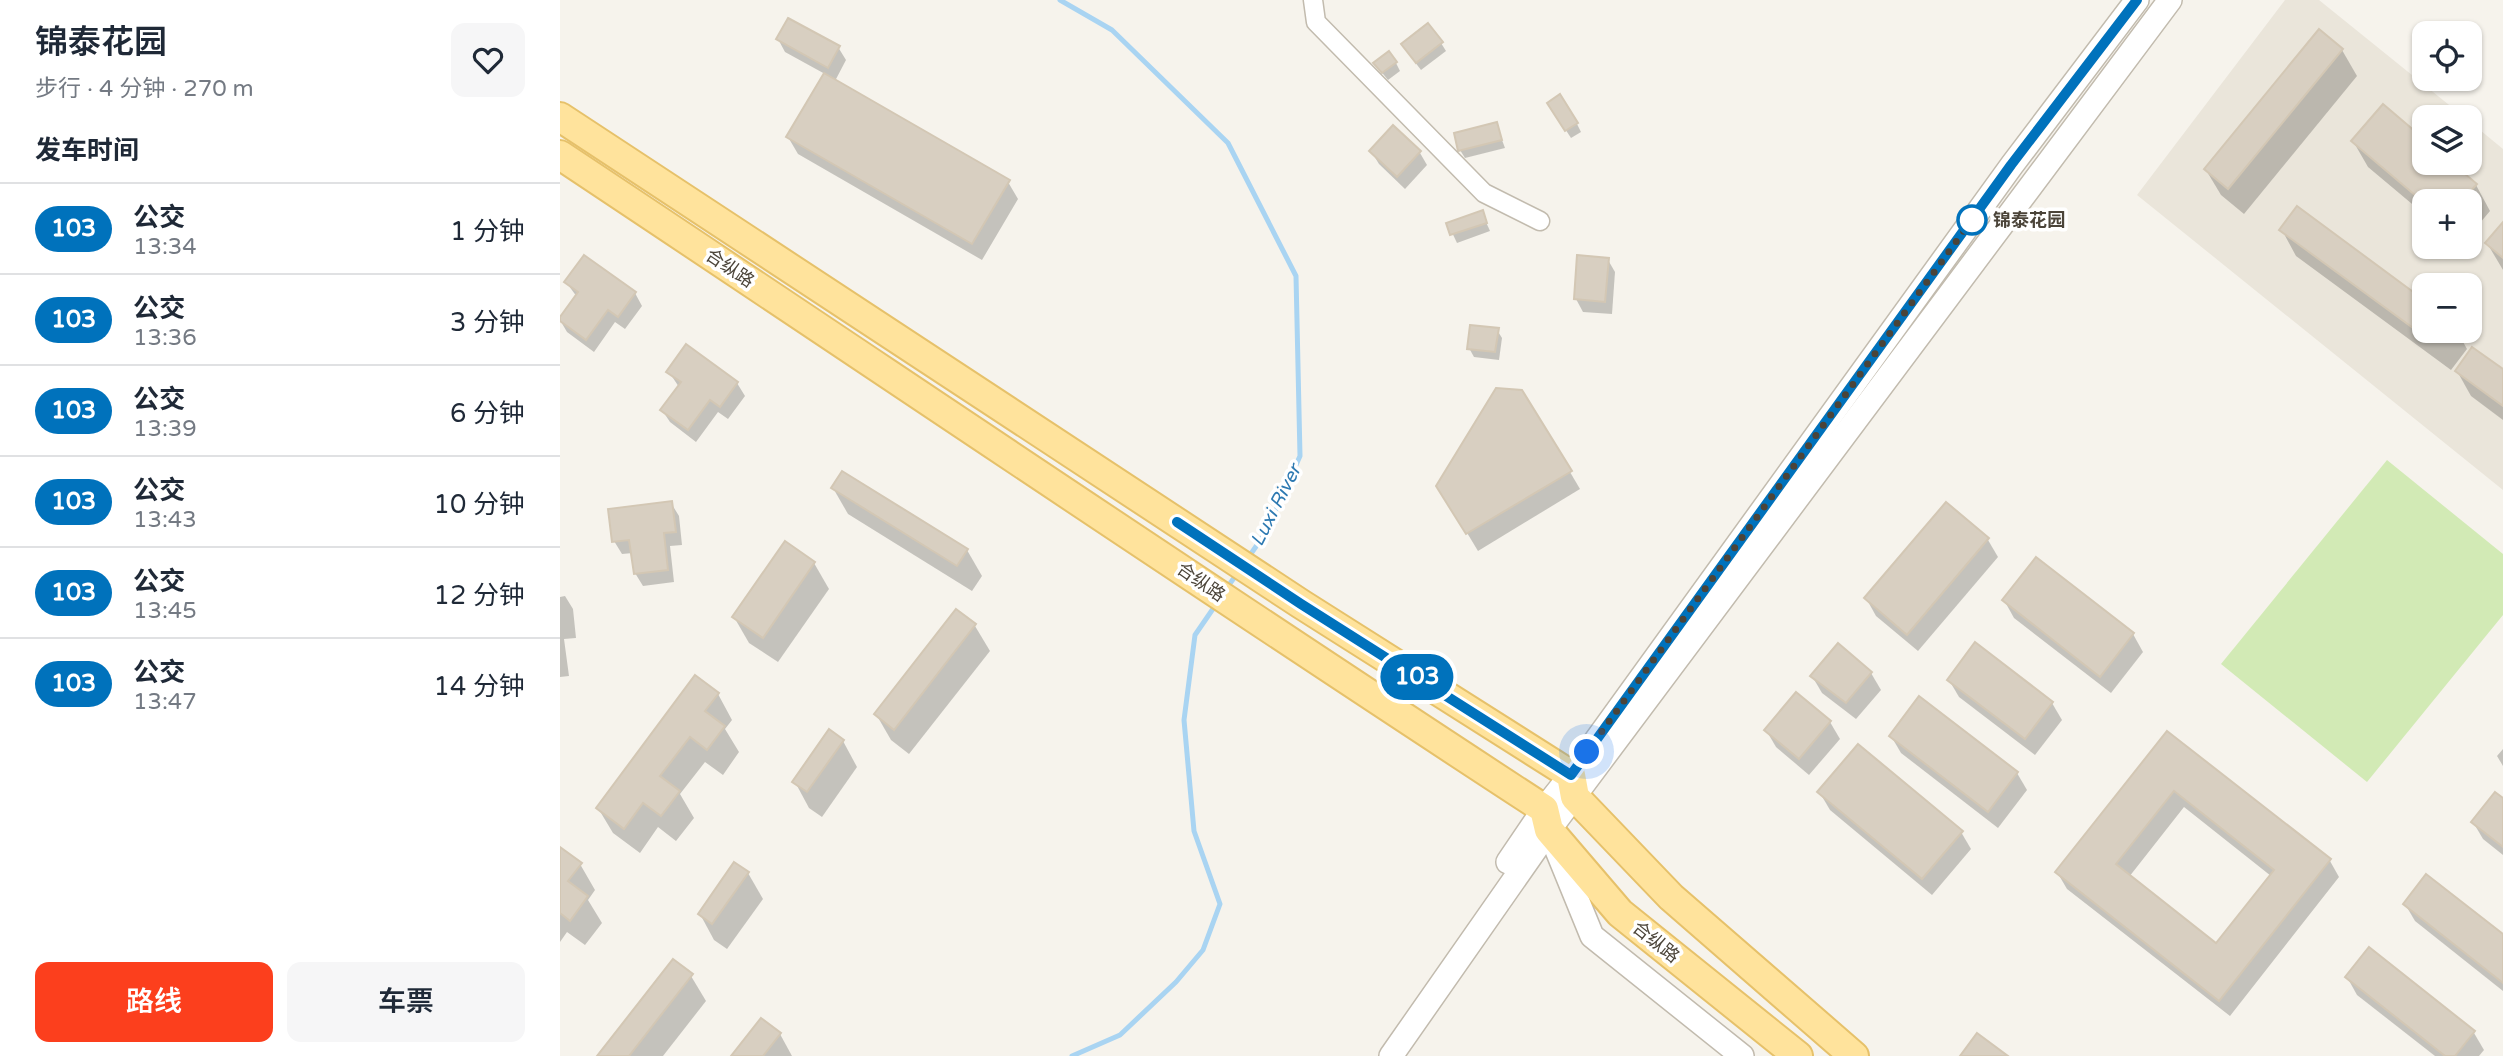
<!DOCTYPE html>
<html lang="zh">
<head>
<meta charset="utf-8">
<style>
	body { margin:0; font-family:"Varela Round","Noto Sans SC",sans-serif; background:#f6f6f7; color:#1f2937; height:100vh; display:flex; flex-direction:column; font-size:26px; white-space:nowrap }
	* { box-sizing:border-box; margin:0 }
	p { font-size:23px; color:#747a83 }
	.icon { flex:none; width:38px; height:38px; fill:none; stroke:currentColor; stroke-width:2; stroke-linecap:round; stroke-linejoin:round }
	.map { position:relative; flex:1; overflow:hidden }
	.details { display:flex; flex-direction:column; background:#fff; width:560px }
	.details>* { flex:none }
	.badge { padding:0 14px; border-radius:23px; font-size:24px; line-height:46px }
	.tools { position:absolute; left:1852px; top:21px; display:grid; gap:14px }
	.tools a { display:grid; place-items:center; width:70px; height:70px; border-radius:14px; background:#fff; box-shadow:0 2px 5px #0004; font-size:35px }
	.you { position:absolute; width:35px; height:35px; margin:-18px; border:5px solid #fff; border-radius:50%; background:#1a73e8; box-shadow:0 0 0 10px #1a73e833 }
	.map>.badge { position:absolute; translate:-50% -50%; box-shadow:0 0 0 4px #fff }
	h2 { padding:0 35px; font-size:26px; line-height:63px }
	.round { display:grid; place-items:center; flex:none; width:74px; height:74px; border-radius:14px; background:#f6f6f7 }
	.headline { display:flex; align-items:center; justify-content:space-between; height:119px; padding:0 35px }
	h1 { font-size:33px; font-weight:600; line-height:52px }
	.cta { display:flex; gap:14px; margin-top:auto; padding:14px 35px }
	.cta a { flex:1; height:80px; border-radius:14px; background:#fc3f1d; color:#fff; font-size:28px; font-weight:600; line-height:80px; text-align:center }
	.cta a+a { background:#f6f6f7; color:#1f2937 }
	ul { padding:0; list-style:none }
	li { display:flex; align-items:center; gap:21px; height:91px; padding:0 35px; border-top:2px solid #e0e1e3 }
	li div { flex:1 }
	li b { display:block; font-size:26px }
	li em { font-style:normal }
	li .badge { min-width:77px; font-weight:700; text-align:center }
	main { display:flex; flex:1; min-height:0 }
	.map>svg:first-child { display:block }
</style>
</head>
<body>
<main>
<section class="details">
<div class="headline"><div><h1>锦泰花园</h1><p>步行 · 4 分钟 · 270 m</p></div><a class="round"><svg class="icon" aria-label="heart" viewBox="0 0 24 24"><path d="M12 20l-8-8c-3-5 5-10 8-4 3-6 11-1 8 4z"/></svg></a></div>
<h2>发车时间</h2>
<ul>
<li><span class="badge" style="background:#0072bc;color:#fff">103</span><div><b>公交</b><p>13:34</p></div><em>1 分钟</em></li>
<li><span class="badge" style="background:#0072bc;color:#fff">103</span><div><b>公交</b><p>13:36</p></div><em>3 分钟</em></li>
<li><span class="badge" style="background:#0072bc;color:#fff">103</span><div><b>公交</b><p>13:39</p></div><em>6 分钟</em></li>
<li><span class="badge" style="background:#0072bc;color:#fff">103</span><div><b>公交</b><p>13:43</p></div><em>10 分钟</em></li>
<li><span class="badge" style="background:#0072bc;color:#fff">103</span><div><b>公交</b><p>13:45</p></div><em>12 分钟</em></li>
<li><span class="badge" style="background:#0072bc;color:#fff">103</span><div><b>公交</b><p>13:47</p></div><em>14 分钟</em></li>
</ul>
<div class="cta"><a>路线</a><a>车票</a></div>
</section>
<div class="map">
<svg width="1943" height="1056" viewBox="0 0 1943 1056">
	<rect width="100%" height="100%" fill="#f6f3ec"/>
	<!-- residential -->
	<path fill="#eae5da" fill-rule="evenodd" d="M1725,0H1759L1904,117H1864V163H1909V121L1943,149V490L1577,195ZM1864,201H1909V247H1864ZM1864,285H1909V331H1864Z"/>
	<!-- green -->
	<polygon fill="#d2eab5" points="1827,460 1943,554 1943,615 1807,782 1661,664"/>
	<!-- shadow -->
	<g fill="#0003" fill-rule="evenodd">
		<polygon points="218,39 278,47 286,60 275,81 448,182 458,199 422,260 238,154 228,137 265,74 225,52"/>
		<polygon points="881,43 886,51 861,70 848,53"/>
		<polygon points="1782,50 1797,76 1684,214 1661,195 1646,170"/>
		<polygon points="836,63 840,71 828,80 815,64"/>
		<polygon points="994,112 1017,124 1021,132 1011,138"/>
		<polygon points="936,124 945,148 905,158 900,150"/>
		<polygon points="833,128 860,153 867,165 845,189 819,164 811,151"/>
		<polygon points="1793,141 1864,163 1889,163 1916,185 1930,211 1909,236 1909,201 1864,201 1864,214 1808,167"/>
		<polygon points="922,213 930,231 897,243 888,224"/>
		<polygon points="1943,225 1943,270 1927,243"/>
		<polygon points="1722,230 1864,331 1897,331 1907,349 1891,370 1736,256"/>
		<polygon points="1048,260 1055,272 1052,314 1023,312 1016,299"/>
		<polygon points="6,282 75,293 82,306 65,329 55,322 34,352 7,332 0,320 17,297"/>
		<polygon points="937,330 942,338 939,360 914,357 909,348"/>
		<polygon points="127,347 177,383 185,396 168,419 158,412 136,442 110,422 102,410 119,387 109,372"/>
		<polygon points="1897,371 1943,372 1943,420 1911,396"/>
		<polygon points="1010,472 1020,489 918,551 889,503"/>
		<polygon points="273,488 407,550 422,576 412,591 288,514"/>
		<polygon points="111,503 119,516 122,545 110,546 114,582 83,586 75,573 73,553 62,554 54,541"/>
		<polygon points="1386,504 1428,540 1438,557 1358,651 1316,616 1306,598"/>
		<polygon points="1476,559 1573,634 1583,652 1551,693 1454,618 1444,600"/>
		<polygon points="254,563 269,589 218,662 189,643 174,617"/>
		<polygon points="5,596 13,609 16,638 4,639 9,676 0,677 0,597"/>
		<polygon points="415,626 430,651 349,754 331,740 316,714"/>
		<polygon points="1311,673 1321,690 1296,719 1262,693 1252,676"/>
		<polygon points="1389,680 1492,703 1502,720 1475,755 1399,697"/>
		<polygon points="158,694 172,720 165,729 179,752 163,775 145,762 120,794 134,818 116,841 98,827 80,853 53,833 38,808"/>
		<polygon points="1270,722 1280,739 1249,775 1216,747 1206,730"/>
		<path d="M1608,733L1770,861L1779,877L1670,1016L1507,889L1497,872ZM1624,807L1711,876L1656,946L1569,877Z"/>
		<polygon points="1331,736 1457,773 1467,790 1438,828 1341,753"/>
		<polygon points="283,741 297,767 262,817 249,808 235,782"/>
		<polygon points="1943,749 1943,766 1937,756"/>
		<polygon points="1260,793 1401,832 1411,849 1372,895 1270,810"/>
		<polygon points="1943,800 1943,855 1923,839 1913,822"/>
		<polygon points="0,850 20,864 35,890 28,900 42,923 25,945 7,932 0,942"/>
		<polygon points="188,873 203,899 167,949 154,940 140,914"/>
		<polygon points="1845,904 1943,937 1943,991 1855,921"/>
		<polygon points="131,976 146,1001 103,1056 39,1056"/>
		<polygon points="1787,977 1914,1033 1924,1050 1919,1056 1875,1056 1797,995"/>
		<polygon points="220,1034 232,1056 174,1056"/>
	</g>
	<g fill="none" stroke-linecap="round" stroke-linejoin="round">
		<!-- stream -->
		<g stroke="#a9d4f2" stroke-width="5">
			<polyline points="500,0 552,30 668,143 736,276 740,456 706,532 688,558"/>
			<polyline points="666,589 679,571"/>
			<polyline points="512,1056 560,1035 616,982 643,950 660,904 634,831 624,720 635,635 657,603"/>
		</g>
	</g>
	<!-- building -->
	<g fill="#d8cfc1" stroke="#d3c7b4" stroke-width="2" fill-rule="evenodd">
		<polygon points="228,18 280,46 268,68 216,39"/>
		<polygon points="868,23 883,42 856,63 841,44"/>
		<polygon points="1759,29 1783,49 1668,189 1644,169"/>
		<polygon points="829,51 837,62 822,73 813,63"/>
		<polygon points="264,73 450,180 412,244 226,137"/>
		<polygon points="1000,94 1018,123 1005,131 987,103"/>
		<polygon points="1823,104 1864,139 1864,163 1892,163 1917,184 1902,201 1862,201 1791,141"/>
		<polygon points="937,122 942,140 898,151 894,133"/>
		<polygon points="833,125 861,151 837,177 809,151"/>
		<polygon points="1737,206 1864,300 1864,336 1719,230"/>
		<polygon points="923,210 927,223 890,235 886,223"/>
		<polygon points="1943,222 1943,258 1925,243"/>
		<polygon points="24,255 76,292 58,317 48,310 26,340 0,321 0,317 18,292 4,282"/>
		<polygon points="1017,255 1049,258 1045,302 1014,299"/>
		<polygon points="910,325 939,328 935,352 907,349"/>
		<polygon points="126,344 178,382 160,407 150,400 128,430 100,410 121,382 106,372"/>
		<polygon points="1912,347 1943,369 1943,406 1895,371"/>
		<polygon points="936,388 962,390 1012,471 906,534 876,486"/>
		<polygon points="282,471 408,549 397,566 271,488"/>
		<polygon points="112,501 116,532 104,533 108,570 74,574 69,540 52,542 48,509"/>
		<polygon points="1386,502 1429,538 1347,635 1304,598"/>
		<polygon points="225,541 255,562 203,638 172,617"/>
		<polygon points="1476,557 1574,633 1540,677 1442,600"/>
		<polygon points="396,609 416,624 334,730 314,714"/>
		<polygon points="1415,642 1493,702 1465,739 1387,680"/>
		<polygon points="1278,643 1312,672 1286,703 1250,676"/>
		<polygon points="135,675 159,693 145,711 165,726 147,750 130,737 100,776 120,791 101,816 83,803 64,829 36,808"/>
		<polygon points="1236,692 1271,721 1239,759 1204,730"/>
		<polygon points="1359,696 1458,772 1428,812 1329,736"/>
		<polygon points="269,729 284,740 247,792 232,782"/>
		<path d="M1607,731L1771,859L1659,1001L1495,872ZM1614,791L1714,870L1656,943L1556,864Z"/>
		<polygon points="1298,744 1403,831 1362,879 1257,792"/>
		<polygon points="1935,792 1943,798 1943,847 1911,822"/>
		<polygon points="0,847 22,863 8,881 28,896 10,921 0,913"/>
		<polygon points="174,862 189,872 152,924 138,914"/>
		<polygon points="1866,874 1943,934 1943,983 1843,904"/>
		<polygon points="1809,947 1915,1031 1895,1056 1885,1056 1785,977"/>
		<polygon points="113,959 133,974 69,1056 37,1056"/>
		<polygon points="201,1018 221,1033 203,1056 171,1056"/>
		<polygon points="1417,1033 1448,1056 1400,1056"/>
	</g>
	<g fill="none" stroke-linecap="round" stroke-linejoin="round">
		<defs>
			<polyline id="minor" points="753,0 756,22 924,193 980,221"/>
			<g id="tertiary">
				<polyline points="994,843 1032,936 1182,1056"/>
				<polyline points="948,862 984,809 1011,775 1452,165 1577,0"/>
				<polyline points="831,1056 989,830 1610,0"/>
			</g>
			<g id="primary">
				<polyline points="0,117 741,604 1011,775 1015,797 1111,897 1294,1056"/>
				<path d="M0,155C328,373 654,594 984,809L989,830L1060,913L1238,1056"/>
			</g>
		</defs>
		<!-- minor casing -->
		<use href="#minor" stroke="#c2bbae" stroke-width="21"/>
		<!-- tertiary casing -->
		<use href="#tertiary" stroke="#c2bbae" stroke-width="26"/>
		<!-- primary casing -->
		<use href="#primary" stroke="#e6c16a" stroke-width="32"/>
		<!-- minor -->
		<use href="#minor" stroke="#fff" stroke-width="18"/>
		<!-- tertiary -->
		<use href="#tertiary" stroke="#fff" stroke-width="23"/>
		<!-- primary -->
		<use href="#primary" stroke="#ffe39c" stroke-width="28"/>
	</g>
	<g fill="none" stroke-linecap="round" stroke-linejoin="round">
		<defs>
			<polyline id="line" points="617,522 741,604 1011,775 1451,165 1577,0"/>
		</defs>
		<!-- line casing -->
		<use href="#line" stroke="#fff" stroke-width="16"/>
		<!-- line -->
		<use href="#line" stroke="#0072bc" stroke-width="10"/>
		<!-- walk -->
		<polyline stroke="#4b4439" stroke-width="7" stroke-dasharray="0 12.6" points="1027,752 1419,210 1412,220"/>
	</g>
	<!-- markers -->
	<circle fill="#fff" stroke="#0072bc" stroke-width="3.5" cx="1412" cy="220" r="14"/>
	<g text-anchor="middle" stroke-width="7" stroke-linejoin="round" paint-order="stroke">
		<!-- stop labels -->
		<g font-size="18" font-weight="bold" fill="#4b4439" stroke="#fff" text-anchor="start">
			<text x="1433" y="226">锦泰花园</text>
		</g>
		<!-- street labels -->
		<g font-size="18" fill="#4b4439" stroke="#fff">
			<text transform="translate(170 268) rotate(34)" y="6">合纵路</text>
			<text transform="translate(641 582) rotate(35)" y="6">合纵路</text>
			<text transform="translate(1096 942) rotate(39)" y="6">合纵路</text>
		</g>
		<!-- water labels -->
		<g font-size="19" font-style="italic" fill="#2e7ab2" stroke="#fff">
			<text transform="translate(715 505) rotate(-63)" y="7">Luxi River</text>
		</g>
	</g>
</svg>
<div class="tools">
<a><svg class="icon" aria-label="locate" viewBox="0 0 24 24"><circle cx="12" cy="12" r="6"/><path d="M12 2v4M12 18v4M2 12h4M18 12h4"/></svg></a>
<a><svg class="icon" aria-label="layers" viewBox="0 0 24 24"><path d="M12 4l9 5-9 5-9-5zM3 14l9 5 9-5"/></svg></a>
<a>+</a>
<a>−</a>
</div>
<div class="you" style="left:1027px;top:752px"></div>
<b class="badge" style="left:857px;top:677px;background:#0072bc;color:#fff">103</b>
</div>
</main>
</body>
</html>
